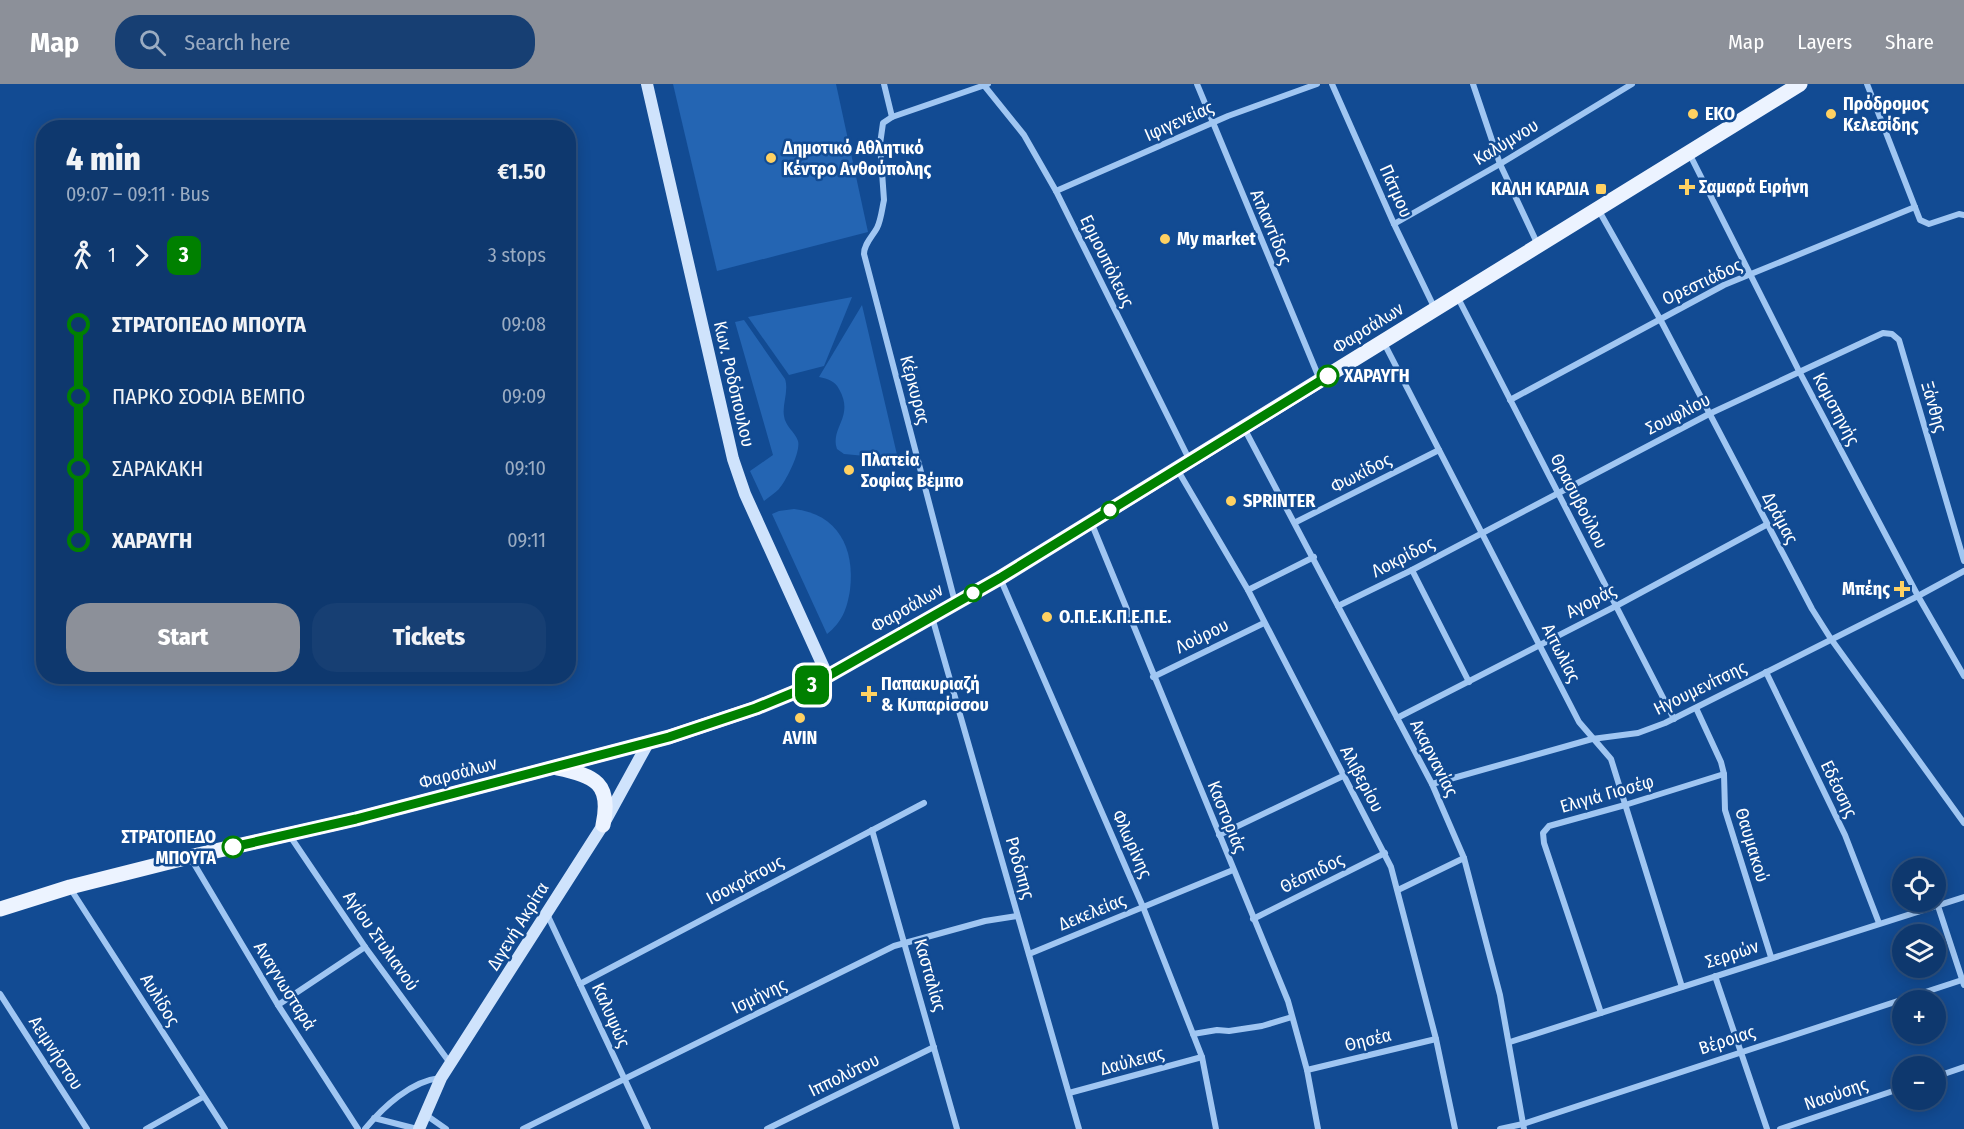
<!DOCTYPE html>
<html lang="en">
<head>
<meta charset="utf-8">
<style>
	body { margin:0; font-family:"Fira Sans Condensed",sans-serif; background:#173f73; color:#f1f3f6; height:100vh; display:flex; flex-direction:column; font-size:22px; white-space:nowrap }
	* { box-sizing:border-box; margin:0 }
	p { font-size:20px; color:#9bacc2 }
	.icon { flex:none; width:33px; height:33px; fill:none; stroke:currentColor; stroke-width:2; stroke-linecap:round; stroke-linejoin:round }
	.map { position:relative; flex:1; overflow:hidden }
	.sheet { position:absolute; left:36px; top:36px; width:540px; height:564px; display:flex; flex-direction:column; background:#0e386e; border-radius:24px; box-shadow:0 3px 15px #0003,0 0 0 2px #2e5281 }
	.sheet>* { flex:none }
	.badge { padding:0 12px; border-radius:9px; font-size:21px; line-height:39px }
	.fabs { position:absolute; left:1892px; top:774px; display:grid; gap:12px }
	.fabs a { display:grid; place-items:center; width:54px; height:54px; border-radius:50%; background:#0e386e; box-shadow:0 3px 15px #0003,0 0 0 2px #2e5281; font-size:30px }
	.map>.badge { position:absolute; translate:-50% -50%; box-shadow:0 0 0 3px #fff }
	.legs { display:flex; align-items:center; gap:9px; height:66px; padding:0 30px; font-size:20px }
	.legs p { margin-inline-start:auto }
	.summary { display:flex; align-items:center; justify-content:space-between; height:102px; padding:0 30px }
	h1 { font-size:33px; font-weight:800; line-height:45px }
	.action { display:flex; gap:12px; margin-top:auto; padding:12px 30px }
	.action a { flex:1; height:69px; border-radius:24px; background:#8c9099; color:#fff; font-size:24px; font-weight:800; line-height:69px; text-align:center }
	.action a+a { background:#173f73; color:#f1f3f6 }
	ul { padding:0 30px; list-style:none }
	li { display:flex; align-items:center; gap:21px; height:72px; font-size:22px }
	li i { display:grid; place-items:center; width:9px; height:100%; margin:0 8px; background:currentColor }
	li i::after { content:''; width:15px; height:15px; margin:-8px; border:4px solid; border-radius:50%; background:#0e386e }
	li p { margin-inline-start:auto }
	li:first-child i { background:linear-gradient(#0000 50%,currentColor 0) }
	li:last-child i { background:linear-gradient(currentColor 50%,#0000 0) }
	header { display:flex; align-items:center; gap:36px; box-sizing:border-box; height:84px; padding:0 30px; background:#8c9099; color:#fff }
	header strong { font-size:28px }
	nav { display:flex; gap:33px; margin-inline-start:auto; font-size:21px }
	.search { width:420px; height:54px; background:#173f73; display:flex; align-items:center; gap:15px; box-sizing:border-box; padding:0 21px; border-radius:24px; color:#9bacc2; font-size:22px }
	.map>svg:first-child { display:block }
</style>
</head>
<body>
<header>
<strong>Map</strong>
<div class="search"><svg class="icon" aria-label="search" viewBox="0 0 24 24"><circle cx="10" cy="10" r="6"/><path d="M15 15l6 6"/></svg>Search here</div>
<nav><a>Map</a><a>Layers</a><a>Share</a></nav>
</header>
<div class="map">
<svg width="1964" height="1045" viewBox="0 0 1964 1045">
	<rect width="100%" height="100%" fill="#124b93"/>
	<!-- green -->
	<g fill="#2465b3">
		<polygon points="673,0 836,0 868,148 717,187"/>
		<polygon points="852,213 824,282 789,291 748,233"/>
		<path d="M862,221L898,375L844,370L837,365C830,343 855,333 839,305C835,297 828,295 819,293Z"/>
		<path d="M744,236L785,295C789,307 782,320 784,332C785,342 795,348 798,357C801,368 786,397 779,405C775,409 769,413 764,417L750,387L773,371L735,238Z"/>
		<path d="M794,425C838,430 855,464 850,506C847,525 842,538 827,550L772,430L779,427Z"/>
	</g>
	<g fill="none" stroke-linecap="round" stroke-linejoin="round">
		<!-- street -->
		<g stroke="#a0c6f2" stroke-width="6">
			<polyline points="884,0 892,33"/>
			<polyline points="983,0 1024,51 1056,107 1190,377"/>
			<polyline points="1197,0 1320,296"/>
			<polyline points="1332,0 1394,140 1435,225"/>
			<polyline points="1473,0 1500,80 1538,161"/>
			<polyline points="1867,0 1920,136 1929,140 1959,130 1964,131"/>
			<polyline points="1689,69 1799,287 1918,512 1964,592"/>
			<polyline points="1056,107 1228,32 1317,0"/>
			<polyline points="1598,125 1660,235 1812,525 1831,555 1964,739"/>
			<polyline points="1394,140 1500,80 1632,0"/>
			<polyline points="1457,212 1674,635"/>
			<polyline points="1383,257 1579,638 1611,675 1682,903"/>
			<polyline points="1510,316 1724,201 1915,123"/>
			<polyline points="1244,344 1432,700 1464,774 1500,911 1524,1045"/>
			<polyline points="1177,385 1248,506 1391,783 1436,955 1455,1045"/>
			<polyline points="1091,438 1288,917 1307,986 1318,1045"/>
			<polyline points="1296,438 1439,366"/>
			<polyline points="1412,486 1469,598"/>
			<polyline points="1000,494 1143,823 1193,950 1202,973 1216,1045"/>
			<polyline points="1248,506 1314,473"/>
			<path d="M955,518L864,170C864,160 872,153 877,144C881,136 882,125 884,116L880,60L883,39L892,33L988,0"/>
			<polyline points="1338,522 1412,486 1709,330 1883,249 1892,250 1899,256 1964,477"/>
			<polyline points="932,533 1079,1045"/>
			<polyline points="1766,588 1845,751 1879,839"/>
			<polyline points="1153,593 1264,539"/>
			<polyline points="1696,624 1721,678 1724,690 1725,726 1771,873"/>
			<polyline points="1397,634 1616,522 1766,441"/>
			<polyline points="1432,700 1592,655 1638,649 1665,639 1918,512 1964,487"/>
			<polyline points="872,746 957,1045"/>
			<polyline points="1219,751 1343,692"/>
			<polyline points="290,752 365,863 450,979"/>
			<polyline points="190,773 278,921 358,1045"/>
			<polyline points="70,804 225,1045"/>
			<polyline points="1398,806 1464,774"/>
			<polyline points="1938,822 1964,901"/>
			<polyline points="547,830 648,1045"/>
			<polyline points="1253,835 1385,769"/>
			<polyline points="1029,870 1233,786"/>
			<polyline points="1715,892 1767,1045"/>
			<polyline points="580,900 924,719"/>
			<polyline points="0,910 87,1045"/>
			<polyline points="278,921 365,863"/>
			<polyline points="1601,929 1544,759 1543,749 1549,742 1625,721 1724,690"/>
			<polyline points="1193,950 1217,946 1229,947 1262,942 1292,933"/>
			<polyline points="1510,958 1964,813"/>
			<polyline points="1307,986 1436,955"/>
			<polyline points="1935,993 1964,983"/>
			<polyline points="1069,1009 1202,973"/>
			<polyline points="426,1031 446,1045"/>
			<polyline points="374,1034 417,1045"/>
			<polyline points="146,1045 203,1013"/>
			<path d="M365,1045C383,1023 411,997 440,994"/>
			<polyline points="523,1045 894,862 985,837 1017,832"/>
			<polyline points="767,1045 934,963"/>
			<polyline points="1500,1045 1523,1040 1962,896"/>
			<polyline points="1780,1045 1902,1004"/>
		</g>
		<!-- secondary -->
		<g stroke="#cfe3fc" stroke-width="12">
			<polyline points="647,0 733,375 745,410 828,593"/>
			<polyline points="419,1045 441,994 603,741 648,659"/>
		</g>
		<!-- primary -->
		<g stroke="#ecf3ff" stroke-width="15">
			<path d="M557,684C595,692 612,699 603,741"/>
			<polyline points="0,825 70,803 189,773 356,735 669,653 756,624 812,601 1000,494 1800,0"/>
		</g>
	</g>
	<g fill="none" stroke-linecap="round" stroke-linejoin="round">
		<defs>
			<polyline id="line-1" points="233,763 356,735 669,653 756,624 812,601 1000,494 1328,292"/>
		</defs>
		<!-- line-1 casing -->
		<use href="#line-1" stroke="#fff" stroke-width="14"/>
		<!-- line-1 -->
		<use href="#line-1" stroke="#008000" stroke-width="9"/>
	</g>
	<!-- markers -->
	<g fill="#ffd162" stroke="#124b93" stroke-width="2">
		<circle cx="1693" cy="30" r="6"/>
		<circle cx="1831" cy="30" r="6"/>
		<circle cx="771" cy="74" r="6"/>
		<path d="M1684 94h6v6h6v6h-6v6h-6v-6h-6v-6h6z"/>
		<rect x="1595" y="99" width="12" height="12" rx="3"/>
		<circle cx="1165" cy="155" r="6"/>
		<circle cx="849" cy="386" r="6"/>
		<circle cx="1231" cy="417" r="6"/>
		<path d="M1899 496h6v6h6v6h-6v6h-6v-6h-6v-6h6z"/>
		<circle cx="1047" cy="533" r="6"/>
		<path d="M866 601h6v6h6v6h-6v6h-6v-6h-6v-6h6z"/>
		<circle cx="800" cy="634" r="6"/>
	</g>
	<g fill="#fff" stroke="#008000" stroke-width="3">
		<circle cx="1328" cy="292" r="10"/>
		<circle cx="1110" cy="426" r="8"/>
		<circle cx="973" cy="509" r="8"/>
		<circle cx="233" cy="763" r="10"/>
	</g>
	<g text-anchor="middle" stroke-width="5" stroke-linejoin="round" paint-order="stroke">
		<!-- poi labels -->
		<g font-size="18" font-weight="bold" fill="#fff" stroke="#124b93" text-anchor="start">
			<text x="1843" y="26">Πρόδρομος<tspan x="1843" dy="21">Κελεσίδης</tspan></text>
			<text x="1705" y="36">EKO</text>
			<text x="783" y="70">Δημοτικό Αθλητικό<tspan x="783" dy="21">Κέντρο Ανθούπολης</tspan></text>
			<text x="1699" y="109">Σαμαρά Ειρήνη</text>
			<text x="1589" y="111" text-anchor="end">ΚΑΛΗ ΚΑΡΔΙΑ</text>
			<text x="1177" y="161">My market</text>
			<text x="861" y="382">Πλατεία<tspan x="861" dy="21">Σοφίας Βέμπο</tspan></text>
			<text x="1243" y="423">SPRINTER</text>
			<text x="1890" y="511" text-anchor="end">Μπέης</text>
			<text x="1059" y="539">Ο.Π.Ε.Κ.Π.Ε.Π.Ε.</text>
			<text x="881" y="606">Παπακυριαζή<tspan x="881" dy="21">&amp; Κυπαρίσσου</tspan></text>
			<text x="800" y="660" text-anchor="middle">AVIN</text>
		</g>
		<!-- street labels -->
		<g font-size="18" fill="#fff" stroke="#124b93">
			<text transform="translate(1179 37) rotate(-24)" y="6">Ιφιγενείας</text>
			<text transform="translate(1506 58) rotate(-31)" y="6">Καλύμνου</text>
			<text transform="translate(1396 107) rotate(66)" y="6">Πάτμου</text>
			<text transform="translate(1271 143) rotate(67)" y="6">Ατλαντίδος</text>
			<text transform="translate(1107 177) rotate(64)" y="6">Ερμουπόλεως</text>
			<text transform="translate(1702 198) rotate(-25)" y="6">Ορεστιάδος</text>
			<text transform="translate(1368 244) rotate(-32)" y="6">Φαρσάλων</text>
			<text transform="translate(734 300) rotate(77)" y="6">Κων. Ροδόπουλου</text>
			<text transform="translate(915 306) rotate(75)" y="6">Κέρκυρας</text>
			<text transform="translate(1934 323) rotate(74)" y="6">Ξάνθης</text>
			<text transform="translate(1836 325) rotate(62)" y="6">Κομοτηνής</text>
			<text transform="translate(1678 330) rotate(-27)" y="6">Σουφλίου</text>
			<text transform="translate(1361 389) rotate(-27)" y="6">Φωκίδος</text>
			<text transform="translate(1579 417) rotate(63)" y="6">Θρασυβούλου</text>
			<text transform="translate(1780 434) rotate(62)" y="6">Δράμας</text>
			<text transform="translate(1403 473) rotate(-27)" y="6">Λοκρίδος</text>
			<text transform="translate(1591 517) rotate(-27)" y="6">Αγοράς</text>
			<text transform="translate(907 524) rotate(-30)" y="6">Φαρσάλων</text>
			<text transform="translate(1202 552) rotate(-26)" y="6">Λούρου</text>
			<text transform="translate(1561 569) rotate(63)" y="6">Αιτωλίας</text>
			<text transform="translate(1700 604) rotate(-26)" y="6">Ηγουμενίτσης</text>
			<text transform="translate(1434 674) rotate(63)" y="6">Ακαρνανίας</text>
			<text transform="translate(458 689) rotate(-15)" y="6">Φαρσάλων</text>
			<text transform="translate(1362 695) rotate(62)" y="6">Αλιβερίου</text>
			<text transform="translate(1839 705) rotate(64)" y="6">Εδέσσης</text>
			<text transform="translate(1607 710) rotate(-16)" y="6">Ελιγιά Γιοσέφ</text>
			<text transform="translate(1227 733) rotate(68)" y="6">Καστοριάς</text>
			<text transform="translate(1132 760) rotate(66)" y="6">Φλωρίνης</text>
			<text transform="translate(1752 761) rotate(73)" y="6">Θαυμακού</text>
			<text transform="translate(1020 784) rotate(74)" y="6">Ροδόπης</text>
			<text transform="translate(1312 789) rotate(-26)" y="6">Θέσπιδος</text>
			<text transform="translate(745 796) rotate(-28)" y="6">Ισοκράτους</text>
			<text transform="translate(1092 828) rotate(-22)" y="6">Δεκελείας</text>
			<text transform="translate(518 842) rotate(-58)" y="6">Διγενή Ακρίτα</text>
			<text transform="translate(381 857) rotate(55)" y="6">Αγίου Στυλιανού</text>
			<text transform="translate(1732 870) rotate(-18)" y="6">Σερρών</text>
			<text transform="translate(930 891) rotate(74)" y="6">Κασταλίας</text>
			<text transform="translate(285 902) rotate(58)" y="6">Αναγνωσταρά</text>
			<text transform="translate(759 912) rotate(-26)" y="6">Ισμήνης</text>
			<text transform="translate(160 916) rotate(58)" y="6">Αυλίδος</text>
			<text transform="translate(611 931) rotate(66)" y="6">Καλυψώς</text>
			<text transform="translate(1368 956) rotate(-14)" y="6">Θησέα</text>
			<text transform="translate(1727 956) rotate(-18)" y="6">Βέροιας</text>
			<text transform="translate(56 969) rotate(57)" y="6">Αειμνήστου</text>
			<text transform="translate(1132 977) rotate(-15)" y="6">Δαύλειας</text>
			<text transform="translate(844 991) rotate(-26)" y="6">Ιππολύτου</text>
			<text transform="translate(1836 1010) rotate(-19)" y="6">Ναούσης</text>
		</g>
		<!-- stop labels -->
		<g font-size="18" font-weight="bold" fill="#fff" stroke="#124b93" text-anchor="start">
			<text x="1344" y="298">ΧΑΡΑΥΓΗ</text>
			<text x="216" y="759" text-anchor="end">ΣΤΡΑΤΟΠΕΔΟ<tspan x="216" dy="21">ΜΠΟΥΓΑ</tspan></text>
		</g>
	</g>
</svg>
<div class="fabs">
<a><svg class="icon" aria-label="locate" viewBox="0 0 24 24"><circle cx="12" cy="12" r="6"/><path d="M12 2v4M12 18v4M2 12h4M18 12h4"/></svg></a>
<a><svg class="icon" aria-label="layers" viewBox="0 0 24 24"><path d="M12 4l9 5-9 5-9-5zM3 14l9 5 9-5"/></svg></a>
<a>+</a>
<a>−</a>
</div>
<b class="badge" style="left:812px;top:601px;background:#008000;color:#fff">3</b>
<section class="sheet">
<div class="summary"><div><h1>4 min</h1><p>09:07 – 09:11 · Bus</p></div><b>€1.50</b></div>
<div class="legs"><svg class="icon" aria-label="walk" viewBox="0 0 24 24"><circle cx="13" cy="4" r="2"/><path d="M13 8l-2 6 4 7M11 14l-3 7M7 12l3-4h3l4 4"/></svg>1<svg class="icon" aria-label="forward" viewBox="0 0 24 24"><path d="M9 5l7 7-7 7"/></svg><b class="badge" style="background:#008000;color:#fff">3</b><p>3 stops</p></div>
<ul>
<li><i style="color:#008000"></i><b>ΣΤΡΑΤΟΠΕΔΟ ΜΠΟΥΓΑ</b><p>09:08</p></li>
<li><i style="color:#008000"></i><span>ΠΑΡΚΟ ΣΟΦΙΑ ΒΕΜΠΟ</span><p>09:09</p></li>
<li><i style="color:#008000"></i><span>ΣΑΡΑΚΑΚΗ</span><p>09:10</p></li>
<li><i style="color:#008000"></i><b>ΧΑΡΑΥΓΗ</b><p>09:11</p></li>
</ul>
<div class="action"><a>Start</a><a>Tickets</a></div>
</section>
</div>
</body>
</html>
